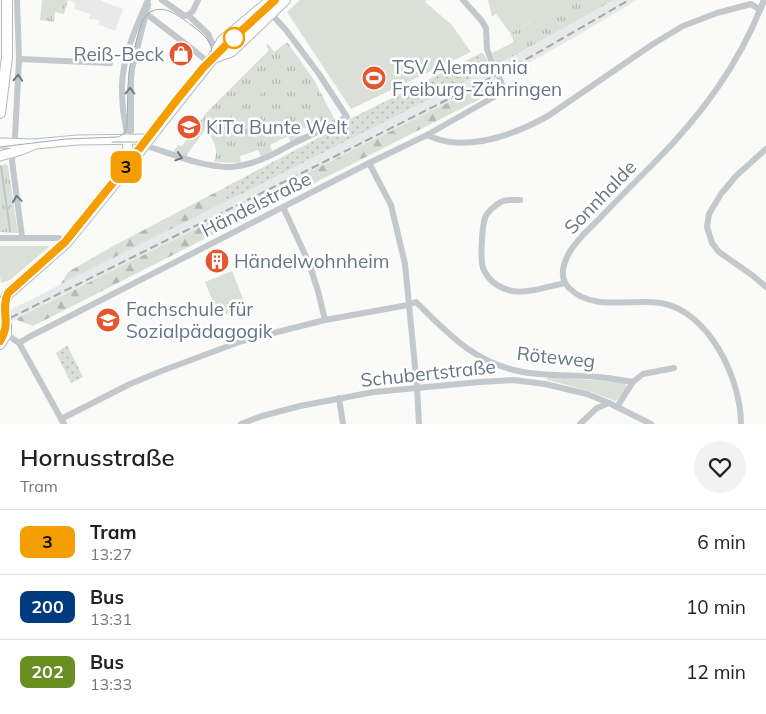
<!DOCTYPE html>
<html lang="en">
<head>
<meta charset="utf-8">
<style>
	body { margin:0; font-family:Mulish,sans-serif; background:#f2f2f2; color:#222; height:100vh; display:flex; flex-direction:column; font-size:19px; white-space:nowrap }
	* { box-sizing:border-box; margin:0 }
	p { font-size:16px; color:#767676 }
	.icon { flex:none; width:28px; height:28px; fill:none; stroke:currentColor; stroke-width:2; stroke-linecap:round; stroke-linejoin:round }
	.map { position:relative; height:424px; overflow:hidden }
	.sheet { display:flex; flex-direction:column; background:#fff; flex:1 }
	.sheet>* { flex:none }
	.badge { padding:0 10px; border-radius:8px; font-size:18px; line-height:32px }
	.map>.badge { position:absolute; translate:-50% -50%; box-shadow:0 0 0 2px #fff }
	.round { display:grid; place-items:center; flex:none; width:52px; height:52px; border-radius:26px; background:#f2f2f2 }
	.overview { display:flex; align-items:center; justify-content:space-between; height:85px; padding:0 20px }
	h1 { font-size:24px; font-weight:600; line-height:38px }
	ul { padding:0; list-style:none }
	li { display:flex; align-items:center; gap:15px; height:65px; padding:0 20px; border-top:1px solid #e0e0e0 }
	li div { flex:1 }
	li b { display:block; font-size:19px }
	li em { font-style:normal }
	li .badge { min-width:55px; font-weight:700; text-align:center }
	.map>svg:first-child { display:block }
</style>
</head>
<body>
<div class="map">
<svg width="766" height="424" viewBox="0 0 766 424">
	<defs>
		<pattern id="grass-tufts" width="24" height="20" patternUnits="userSpaceOnUse" patternTransform="scale(1.25)"><rect width="24" height="20" fill="#dadfd7"/><path d="M3 7l-1-3M5 7V3M7 7l1-3M15 17l-1-3M17 17v-4M19 17l1-3" fill="none" stroke="#b4b9b4"/></pattern>
		<pattern id="forest-firs" width="22" height="20" patternUnits="userSpaceOnUse" patternTransform="scale(1.25)"><rect width="22" height="20" fill="#dadfd7"/><path d="M5 1l3.5 6h-7zM16 11l3.5 6h-7z" fill="#b4b9b4"/></pattern>
		<pattern id="garden-dots" width="8" height="8" patternUnits="userSpaceOnUse" patternTransform="scale(1.25)"><rect width="8" height="8" fill="#dadfd7"/><path d="M2 2h.1M6 6h.1" fill="none" stroke="#b4b9b4" stroke-width="1.8" stroke-linecap="round"/></pattern>
	</defs>
	<rect width="100%" height="100%" fill="#fafaf8"/>
	<!-- built -->
	<g fill="#e8e9e9">
		<polygon points="68,0 101,0 101,1 123,9 115,31 99,25 99,20 89,19 90,14 74,9 76,3"/>
		<polygon points="614,0 637,0 570,40 509,74 449,102 18,318 17,320 16,319 3,326 3,328 0,327 0,315 14,308 15,306 16,307 46,292 61,284 503,62"/>
	</g>
	<!-- grass -->
	<g fill="url(#grass-tufts)">
		<polygon points="42,0 68,0 64,14 55,12 54,22 40,20"/>
		<polygon points="566,0 614,0 497,65 492,53 514,42 510,33 535,20"/>
		<path d="M287,42L314,80L335,120L321,125L319,121L300,130L303,136L291,142L288,136L270,145L272,151L261,157L258,150L240,156L241,163L214,162C219,151 214,138 205,130L186,156L173,152L178,145L182,146L207,112L269,50L266,46L268,44L274,52Z"/>
		<polygon points="6,164 8,166 18,233 0,232 0,166"/>
	</g>
	<!-- forest -->
	<g fill="url(#forest-firs)">
		<polygon points="496,80 495,88 488,95 33,326 17,320 18,318 449,102"/>
		<polygon points="222,189 227,201 61,284 68,272 115,245"/>
	</g>
	<!-- park -->
	<g fill="#dadfd7">
		<polygon points="300,0 427,0 425,2 452,25 471,52 351,109 287,12"/>
		<polygon points="488,0 566,0 535,20 510,33 496,14 492,17"/>
		<polygon points="257,82 265,88 260,95 256,104 252,104 243,94"/>
		<polygon points="0,246 50,246 10,280 1,283 0,276"/>
		<polygon points="232,271 246,306 219,317 205,282"/>
		<path d="M548,377L626,382C627,390 623,397 615,401L589,391L548,380L547,379Z"/>
	</g>
	<!-- garden -->
	<g fill="url(#garden-dots)">
		<polygon points="481,53 484,54 491,68 227,201 222,189 350,121 350,119"/>
		<polygon points="67,345 83,377 71,383 56,353"/>
	</g>
	<g fill="none" stroke-linecap="round" stroke-linejoin="round">
		<!-- stream -->
		<polyline stroke="#bbc7cb" stroke-width="2" points="1,166 10,230"/>
		<!-- minor-tunnel -->
		<polyline stroke="#d5d9db" stroke-width="6" stroke-dasharray="6 3" stroke-linecap="butt" points="493,65 500,79"/>
		<defs>
			<g id="secondary">
				<polyline points="0,143 35,144 77,140 149,139"/>
				<polyline points="0,156 21,150 33,145"/>
				<polyline points="127,168 129,160 127,139"/>
			</g>
			<g id="primary">
				<polyline points="213,58 232,51 285,0"/>
				<polyline points="0,113 7,57 7,0"/>
				<polyline points="4,312 4,302 8,294 66,243 127,168 155,131 213,58 222,41 271,0"/>
				<polyline points="0,344 6,334 6,325"/>
			</g>
		</defs>
		<!-- secondary casing -->
		<use href="#secondary" stroke="#b3babf" stroke-width="11"/>
		<!-- primary casing -->
		<use href="#primary" stroke="#b5babe" stroke-width="12"/>
		<!-- minor -->
		<g stroke="#c3c8cc" stroke-width="6">
			<polyline points="17,0 19,59 15,137 12,161 22,237"/>
			<polyline points="162,0 182,14 185,16 188,15 208,34 212,43 220,51"/>
			<polyline points="463,0 481,20 486,28 487,49 493,65"/>
			<polyline points="144,12 196,52 209,63"/>
			<polyline points="188,15 193,11 198,0"/>
			<polyline points="19,59 110,63"/>
			<polyline points="131,131 131,80 132,69 148,5"/>
			<path d="M427,135C434,138 442,141 450,142C483,146 519,132 548,116L653,44L683,26L717,13L751,4L760,10"/>
			<path d="M127,139C127,130 125,124 124,116C122,106 122,95 122,85C123,55 136,27 148,0"/>
			<path d="M144,144L147,146C173,154 201,167 229,167C253,166 274,154 294,143C312,135 329,126 347,117L319,74L286,30L264,6"/>
			<polyline points="766,149 736,176 721,194 709,214 707,227 712,243 719,252 752,275 766,287"/>
			<polyline points="369,163 391,205 405,264 417,387 419,424"/>
			<path d="M520,200C513,200 506,199 501,202C495,205 487,212 485,218C482,227 480,259 483,268C488,280 499,288 512,291C527,294 550,286 565,283"/>
			<polyline points="283,207 309,263 318,291 325,320"/>
			<polyline points="0,238 59,238 66,243"/>
			<polyline points="6,334 19,343 64,424"/>
			<polyline points="19,343 29,337 369,163 427,135 499,94 503,87 500,79"/>
			<polyline points="339,398 343,424"/>
			<polyline points="617,407 633,382"/>
			<path d="M61,419L130,384L164,370L242,341L325,320L408,305L416,302C448,334 476,364 523,372C544,376 566,375 588,376C603,377 618,379 633,382L643,374L674,368"/>
			<polyline points="241,424 262,416 300,406 374,392 480,382 513,380 545,384 587,394 609,403 651,424"/>
			<polyline points="580,424 597,408 609,403"/>
			<path d="M741,424C741,379 709,311 661,303C632,298 593,312 569,288C559,278 563,264 569,253C576,240 588,230 599,219C616,201 634,183 652,165C701,116 739,65 764,0"/>
		</g>
		<!-- secondary -->
		<use href="#secondary" stroke="#fff" stroke-width="9"/>
		<!-- primary -->
		<use href="#primary" stroke="#fff" stroke-width="10"/>
		<!-- tram -->
		<g stroke="#a2aab0" stroke-width="1">
			<polyline points="112,142 143,142 150,140"/>
			<path d="M0,147L66,139L118,137C123,135 126,132 127,126C128,108 127,90 129,72C131,59 135,47 138,35C140,29 141,22 145,17C159,0 178,15 191,25C198,30 206,36 210,44C213,51 212,56 210,62"/>
			<polyline points="3,313 3,301 12,288 65,242 120,174 176,101 203,68 229,42 275,0"/>
			<polyline points="0,346 7,334 8,324"/>
		</g>
		<!-- rail -->
		<polyline stroke="#a2aab0" stroke-width="2" stroke-dasharray="8 4" stroke-linecap="butt" points="0,323 312,168 506,70 532,56 629,0"/>
	</g>
	<!-- one-way arrows -->
	<defs><path id="oneway-chevron" d="M-2-3.5L2.5 0L-2 3.5" fill="none" stroke-width="1.6" stroke-linecap="round" stroke-linejoin="round" transform="scale(1.25)"/></defs>
	<g stroke="#6a7a87">
		<use href="#oneway-chevron" transform="translate(18 78) rotate(-87)"/>
		<use href="#oneway-chevron" transform="translate(130 91) rotate(-90)"/>
		<use href="#oneway-chevron" transform="translate(179 157) rotate(18)"/>
		<use href="#oneway-chevron" transform="translate(17 199) rotate(-98)"/>
	</g>
	<g fill="none" stroke-linecap="round" stroke-linejoin="round">
		<defs>
			<path id="line" d="M0,341C12,322 0,311 8,293L65,242L120,174L176,101L203,68L226,45L275,0"/>
		</defs>
		<!-- line casing -->
		<use href="#line" stroke="#fff" stroke-width="11"/>
		<!-- line -->
		<use href="#line" stroke="#f59e00" stroke-width="8"/>
	</g>
	<!-- icons -->
	<defs>
		<symbol id="shop-disc" viewBox="-11 -11 22 22"><circle r="9.5" fill="#e4572e" stroke="#fff"/><path d="M-5-2.5h2.3a2.7 3.5 0 0 1 5.4 0H5L5.5 6h-11ZM-1.5-2.5h3a1.5 2.3 0 0 0-3 0Z" fill="#fff"/></symbol>
		<symbol id="stadium-disc" viewBox="-11 -11 22 22"><circle r="9.5" fill="#e4572e" stroke="#fff"/><path d="M0-5a6.5 5 0 1 0 0 10a6.5 5 0 1 0 0-10ZM-3.5-1.8h7v3.6h-7Z" fill="#fff"/></symbol>
		<symbol id="school-disc" viewBox="-11 -11 22 22"><circle r="9.5" fill="#e4572e" stroke="#fff"/><path d="M0-5L7-2L0 1L-7-2ZM-4 1L0 2.5L4 1V4Q0 6-4 4Z" fill="#fff"/></symbol>
		<symbol id="building-disc" viewBox="-11 -11 22 22"><circle r="9.5" fill="#e4572e" stroke="#fff"/><path d="M-4-6H4V6H1V3H-1V6H-4ZM-2.5-4.3h1.7v1.8h-1.7ZM.8-4.3h1.7v1.8H.8ZM-2.5-1h1.7V.8h-1.7ZM.8-1h1.7V.8H.8Z" fill="#fff"/></symbol>
	</defs>
	<g fill-rule="evenodd">
		<use href="#shop-disc" x="167" y="40" width="28" height="28"/>
		<use href="#stadium-disc" x="360" y="64" width="28" height="28"/>
		<use href="#school-disc" x="175" y="113" width="28" height="28"/>
		<use href="#building-disc" x="203" y="247" width="28" height="28"/>
		<use href="#school-disc" x="94" y="306" width="28" height="28"/>
	</g>
	<!-- markers -->
	<circle fill="#fff" stroke="#f59e00" stroke-width="2.5" cx="234" cy="38" r="10"/>
	<g text-anchor="middle" stroke-width="5" stroke-linejoin="round" paint-order="stroke">
		<!-- poi labels -->
		<g font-size="19" fill="#657683" stroke="#fff" text-anchor="start">
			<text x="164" y="61" text-anchor="end">Reiß-Beck</text>
			<text x="392" y="74">TSV Alemannia<tspan x="392" dy="22">Freiburg-Zähringen</tspan></text>
			<text x="206" y="134">KiTa Bunte Welt</text>
			<text x="234" y="268">Händelwohnheim</text>
			<text x="126" y="316">Fachschule für<tspan x="126" dy="22">Sozialpädagogik</tspan></text>
		</g>
		<!-- street labels -->
		<g font-size="19" fill="#657683" stroke="#fff">
			<text transform="translate(600 197) rotate(-46)" y="7">Sonnhalde</text>
			<text transform="translate(256 204) rotate(-27)" y="7">Händelstraße</text>
			<text transform="translate(556 357) rotate(6)" y="7">Röteweg</text>
			<text transform="translate(428 373) rotate(-6)" y="7">Schubertstraße</text>
		</g>
	</g>
</svg>
<b class="badge" style="left:126px;top:167px;background:#f59e00;color:#111">3</b>
</div>
<section class="sheet">
<div class="overview"><div><h1>Hornusstraße</h1><p>Tram</p></div><a class="round"><svg class="icon" aria-label="heart" viewBox="0 0 24 24"><path d="M12 20l-8-8c-3-5 5-10 8-4 3-6 11-1 8 4z"/></svg></a></div>
<ul>
<li><span class="badge" style="background:#f59e00;color:#111">3</span><div><b>Tram</b><p>13:27</p></div><em>6 min</em></li>
<li><span class="badge" style="background:#003b80;color:#fff">200</span><div><b>Bus</b><p>13:31</p></div><em>10 min</em></li>
<li><span class="badge" style="background:#6b8e23;color:#fff">202</span><div><b>Bus</b><p>13:33</p></div><em>12 min</em></li>
</ul>
</section>
</body>
</html>
